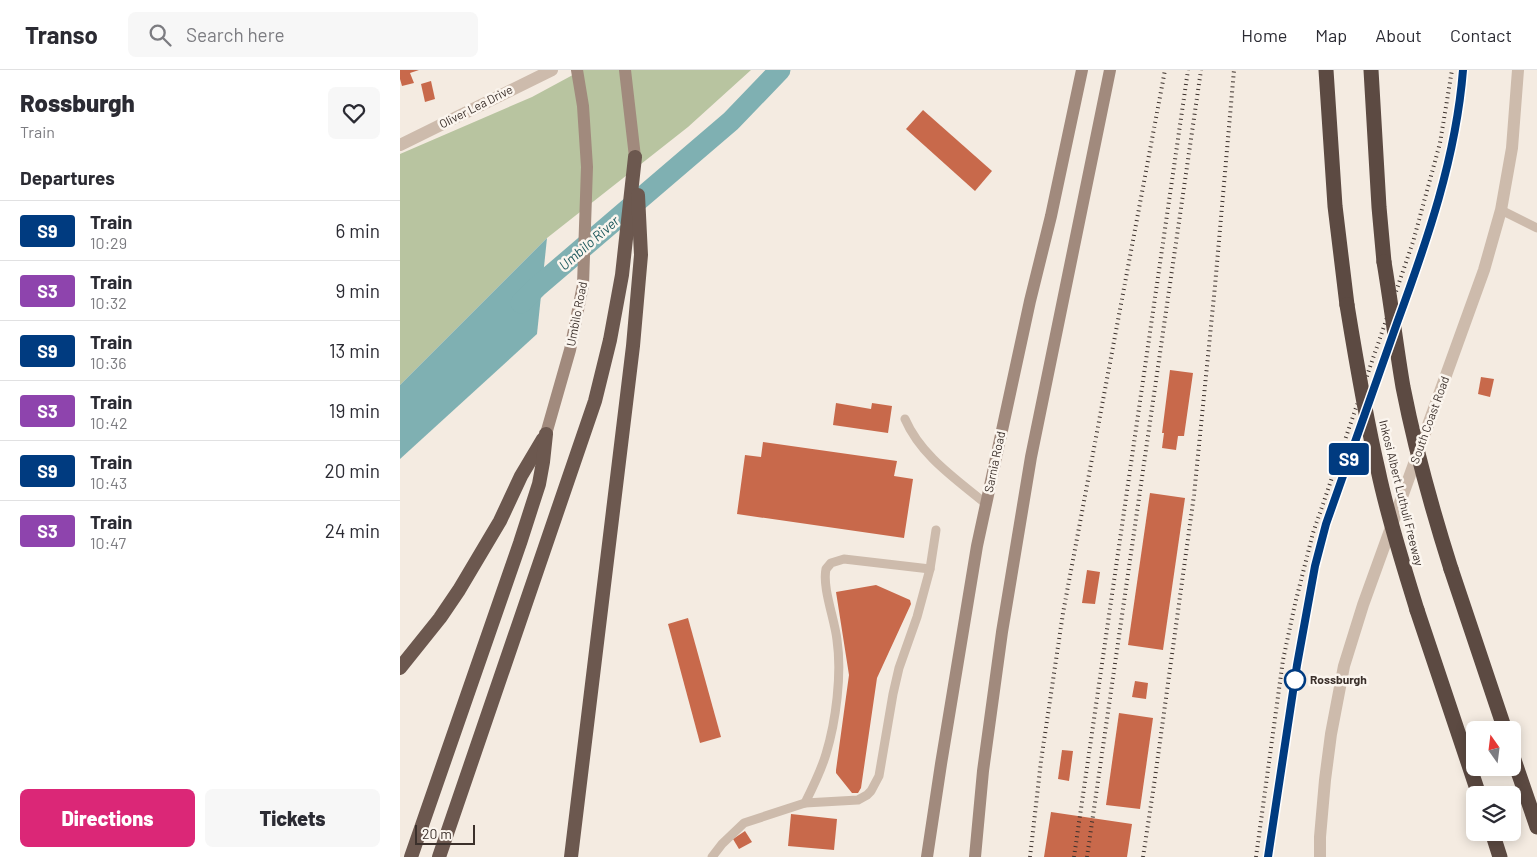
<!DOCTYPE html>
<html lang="en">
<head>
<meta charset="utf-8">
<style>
	body { margin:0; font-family:Barlow,sans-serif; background:#f7f7f7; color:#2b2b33; height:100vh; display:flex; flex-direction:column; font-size:19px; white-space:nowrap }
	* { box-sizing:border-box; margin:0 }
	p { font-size:16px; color:#7c7c81 }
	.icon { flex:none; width:28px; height:28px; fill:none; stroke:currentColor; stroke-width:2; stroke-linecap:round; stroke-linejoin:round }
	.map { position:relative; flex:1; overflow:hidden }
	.details { display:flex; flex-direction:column; background:#fff; width:400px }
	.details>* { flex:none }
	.badge { padding:0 10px; border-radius:4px; font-size:18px; line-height:32px }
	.needle { width:32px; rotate:346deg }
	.controls { position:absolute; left:1066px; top:651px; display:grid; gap:10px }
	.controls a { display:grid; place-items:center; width:55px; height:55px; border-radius:8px; background:#fff; box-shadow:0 2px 12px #0003; font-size:25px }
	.scale { position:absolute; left:15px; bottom:12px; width:60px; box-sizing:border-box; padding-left:5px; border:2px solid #3b302b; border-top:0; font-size:14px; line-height:18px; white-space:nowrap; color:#3b302b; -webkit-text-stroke:4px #fbf5ee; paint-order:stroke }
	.map>.badge { position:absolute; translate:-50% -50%; box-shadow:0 0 0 2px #fff }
	h2 { padding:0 20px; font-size:19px; line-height:45px }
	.round { display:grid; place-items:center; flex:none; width:52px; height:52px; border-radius:8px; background:#f7f7f7 }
	.overview { display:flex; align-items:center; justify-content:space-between; height:85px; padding:0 20px }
	h1 { font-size:24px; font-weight:800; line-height:38px }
	.primary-button { display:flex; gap:10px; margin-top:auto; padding:10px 20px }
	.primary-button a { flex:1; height:58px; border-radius:8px; background:#db2777; color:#fff; font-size:20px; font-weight:800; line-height:58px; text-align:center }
	.primary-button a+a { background:#f7f7f7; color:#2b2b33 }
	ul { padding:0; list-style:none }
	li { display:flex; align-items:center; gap:15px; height:60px; padding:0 20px; border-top:1px solid #e1e1e2 }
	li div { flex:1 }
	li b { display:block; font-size:19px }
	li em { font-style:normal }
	li .badge { min-width:55px; font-weight:700; text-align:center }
	header { display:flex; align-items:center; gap:30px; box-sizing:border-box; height:70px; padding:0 25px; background:#fff; border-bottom:1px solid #e1e1e2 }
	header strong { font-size:24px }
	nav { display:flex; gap:28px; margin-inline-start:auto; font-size:18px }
	.search { width:350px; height:45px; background:#f7f7f7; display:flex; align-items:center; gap:12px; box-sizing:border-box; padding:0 18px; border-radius:8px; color:#7c7c81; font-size:19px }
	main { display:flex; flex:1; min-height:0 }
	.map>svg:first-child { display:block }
</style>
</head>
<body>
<header>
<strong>Transo</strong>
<div class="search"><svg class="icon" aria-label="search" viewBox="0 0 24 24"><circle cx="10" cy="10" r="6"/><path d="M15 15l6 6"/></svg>Search here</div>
<nav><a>Home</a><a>Map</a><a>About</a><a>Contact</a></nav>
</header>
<main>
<section class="details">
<div class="overview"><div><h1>Rossburgh</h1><p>Train</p></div><a class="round"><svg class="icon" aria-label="heart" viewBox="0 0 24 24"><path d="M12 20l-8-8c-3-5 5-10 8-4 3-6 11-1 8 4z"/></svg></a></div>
<h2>Departures</h2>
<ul>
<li><span class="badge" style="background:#003b80;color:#fff">S9</span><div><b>Train</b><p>10:29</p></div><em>6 min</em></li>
<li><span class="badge" style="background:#8e44ad;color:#fff">S3</span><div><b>Train</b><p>10:32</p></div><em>9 min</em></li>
<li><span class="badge" style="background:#003b80;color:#fff">S9</span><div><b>Train</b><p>10:36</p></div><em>13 min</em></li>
<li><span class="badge" style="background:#8e44ad;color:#fff">S3</span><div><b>Train</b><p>10:42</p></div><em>19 min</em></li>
<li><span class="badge" style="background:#003b80;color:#fff">S9</span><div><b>Train</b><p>10:43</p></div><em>20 min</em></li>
<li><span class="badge" style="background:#8e44ad;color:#fff">S3</span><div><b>Train</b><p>10:47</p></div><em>24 min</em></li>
</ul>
<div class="primary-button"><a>Directions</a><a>Tickets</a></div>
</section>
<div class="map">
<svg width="1137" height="787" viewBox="0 0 1137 787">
	<rect width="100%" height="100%" fill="#f4ebe1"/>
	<!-- green -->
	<polygon fill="#b8c4a0" points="182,0 351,0 288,57 147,168 0,315 0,84 132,27"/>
	<!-- water -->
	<polygon fill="#7fb0b2" points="147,168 137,264 0,389 0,315"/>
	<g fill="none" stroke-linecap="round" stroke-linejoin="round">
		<!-- canal -->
		<polyline stroke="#7fb0b2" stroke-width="21" points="121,233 137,217 331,51 380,0"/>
	</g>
	<!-- building -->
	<g fill="#c8694b">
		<polygon points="0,0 19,0 10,3 14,13 2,16 0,9"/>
		<polygon points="31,11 35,29 25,32 21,14"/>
		<polygon points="523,40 592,101 575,121 506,59"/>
		<polygon points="770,300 793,303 784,366 778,366 776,380 762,378 764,363 762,363"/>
		<polygon points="1081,307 1094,309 1090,327 1078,324"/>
		<polygon points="436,333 471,339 472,333 492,336 488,363 433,355"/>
		<polygon points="363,372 497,391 494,406 513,409 504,468 337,444 345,385 361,387"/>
		<polygon points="750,423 785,428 763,580 728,575"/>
		<polygon points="687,500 700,502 695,534 682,533"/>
		<polygon points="476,515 510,530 511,534 477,608 461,718 458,723 452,723 436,703 436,700 449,605 436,522"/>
		<polygon points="288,548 321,667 300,673 268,554"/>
		<polygon points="735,611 748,613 746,629 732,627"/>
		<polygon points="719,643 753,648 740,739 706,735"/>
		<polygon points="662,680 673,681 669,711 658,709"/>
		<polygon points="651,742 732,754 727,787 644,787"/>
		<polygon points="391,744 437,749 434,780 388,776"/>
		<polygon points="345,761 352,772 339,779 333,769"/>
	</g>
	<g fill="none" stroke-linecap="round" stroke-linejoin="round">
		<!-- service -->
		<g stroke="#cdbbac" stroke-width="9">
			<polyline points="1101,140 1137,158"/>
			<path d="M505,349C521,386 556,409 586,434"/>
			<path d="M405,733C413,717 421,701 426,684C436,651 442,604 437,570C435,550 422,518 426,499L431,493L444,489L530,499"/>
			<polyline points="312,787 322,774 344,753 405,733 458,730 467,725 471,721 479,706 493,624 499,598 517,547 530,499 536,460"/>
		</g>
		<!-- minor -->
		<polyline stroke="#cdbbac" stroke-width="12" points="0,75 152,0"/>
		<!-- tertiary -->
		<polyline stroke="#cdbbac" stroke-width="12" points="920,787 920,767 925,710 931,664 944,596 963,535 1084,200 1101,140 1112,78 1118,0"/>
		<!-- secondary -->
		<g stroke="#a18a7d" stroke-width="12">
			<polyline points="225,0 235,87"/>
			<polyline points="146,364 170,280 183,215 187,97 183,36 177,0"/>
			<polyline points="527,787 541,694 577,476 630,231 651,146 682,0"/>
			<polyline points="575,787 583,701 602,562 631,387 710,0"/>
		</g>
		<!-- trunk -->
		<g stroke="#6c584f" stroke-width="14">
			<polyline points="0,598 40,548 59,520 100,451 121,406 143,369"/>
			<polyline points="11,787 120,473 139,414 143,392 146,364"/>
			<polyline points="39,787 195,331 210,270 222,205 235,87"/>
			<polyline points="171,787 233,276 241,185 238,125"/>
		</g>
		<!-- motorway -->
		<g stroke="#5c4a42" stroke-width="15">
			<polyline points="926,0 935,136 947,235"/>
			<polyline points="971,0 979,137 984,192"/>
			<polyline points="1051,499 1105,660"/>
			<polyline points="1017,540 1079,725"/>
			<polyline points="1112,684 1137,757"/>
			<polyline points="1092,762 1100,787"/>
		</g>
		<!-- rail -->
		<g stroke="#3b302b" stroke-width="4" stroke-dasharray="1 4" stroke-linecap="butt">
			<polyline points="630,787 641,691 663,543 765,0"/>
			<polyline points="674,787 788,0"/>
			<polyline points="687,787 801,0"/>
			<polyline points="743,787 754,715 794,425 815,216 834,0"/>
			<polyline points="856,787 883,590 895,534 913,463 1013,172 1040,73 1052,0"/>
			<path d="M868,787L897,595L915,497L926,453C949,388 973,322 996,257C1026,173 1056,89 1063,0"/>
		</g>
		<!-- motorway-bridge -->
		<g stroke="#5c4a42" stroke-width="15">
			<path d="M984,192C991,233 996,276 1003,317C1015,378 1032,439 1051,499"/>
			<path d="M947,235C956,290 965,345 978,400C988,448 1003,494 1017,540"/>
		</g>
	</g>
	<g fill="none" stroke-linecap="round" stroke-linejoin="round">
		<defs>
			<path id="line" d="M868,787L897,595L915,496L926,454C950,387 974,320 997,253C1027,171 1056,88 1063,0"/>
		</defs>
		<!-- line casing -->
		<use href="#line" stroke="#fff" stroke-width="11"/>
		<!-- line -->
		<use href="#line" stroke="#003b80" stroke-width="8"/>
	</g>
	<!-- markers -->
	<circle fill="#fff" stroke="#003b80" stroke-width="2.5" cx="895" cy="610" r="10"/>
	<g text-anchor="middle" stroke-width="5" stroke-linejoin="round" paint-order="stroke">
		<!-- street labels -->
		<g font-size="12" fill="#3b302b" stroke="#fbf5ee">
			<text transform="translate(76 37) rotate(-27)" y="4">Oliver Lea Drive</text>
			<text transform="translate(177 244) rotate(-79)" y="4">Umbilo Road</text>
			<text transform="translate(1030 350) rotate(-70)" y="4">South Coast Road</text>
			<text transform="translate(595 392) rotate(-78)" y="4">Sarnia Road</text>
			<text transform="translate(1001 423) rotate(76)" y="4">Inkosi Albert Luthuli Freeway</text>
		</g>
		<!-- stop labels -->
		<g font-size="12" font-weight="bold" fill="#3b302b" stroke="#fbf5ee" text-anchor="start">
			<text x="910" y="614">Rossburgh</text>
		</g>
		<!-- water labels -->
		<g font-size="14" font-style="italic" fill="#1f5a5e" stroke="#fbf5ee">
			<text transform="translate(189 173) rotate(-41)" y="5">Umbilo River</text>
		</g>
	</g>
</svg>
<div class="controls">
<a><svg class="needle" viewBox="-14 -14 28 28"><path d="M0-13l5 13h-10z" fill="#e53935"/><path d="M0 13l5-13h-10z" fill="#7c7c81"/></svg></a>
<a><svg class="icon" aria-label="layers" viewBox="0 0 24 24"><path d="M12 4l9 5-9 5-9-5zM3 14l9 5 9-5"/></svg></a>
</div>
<div class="scale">20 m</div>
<b class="badge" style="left:949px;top:389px;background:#003b80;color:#fff">S9</b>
</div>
</main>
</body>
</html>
